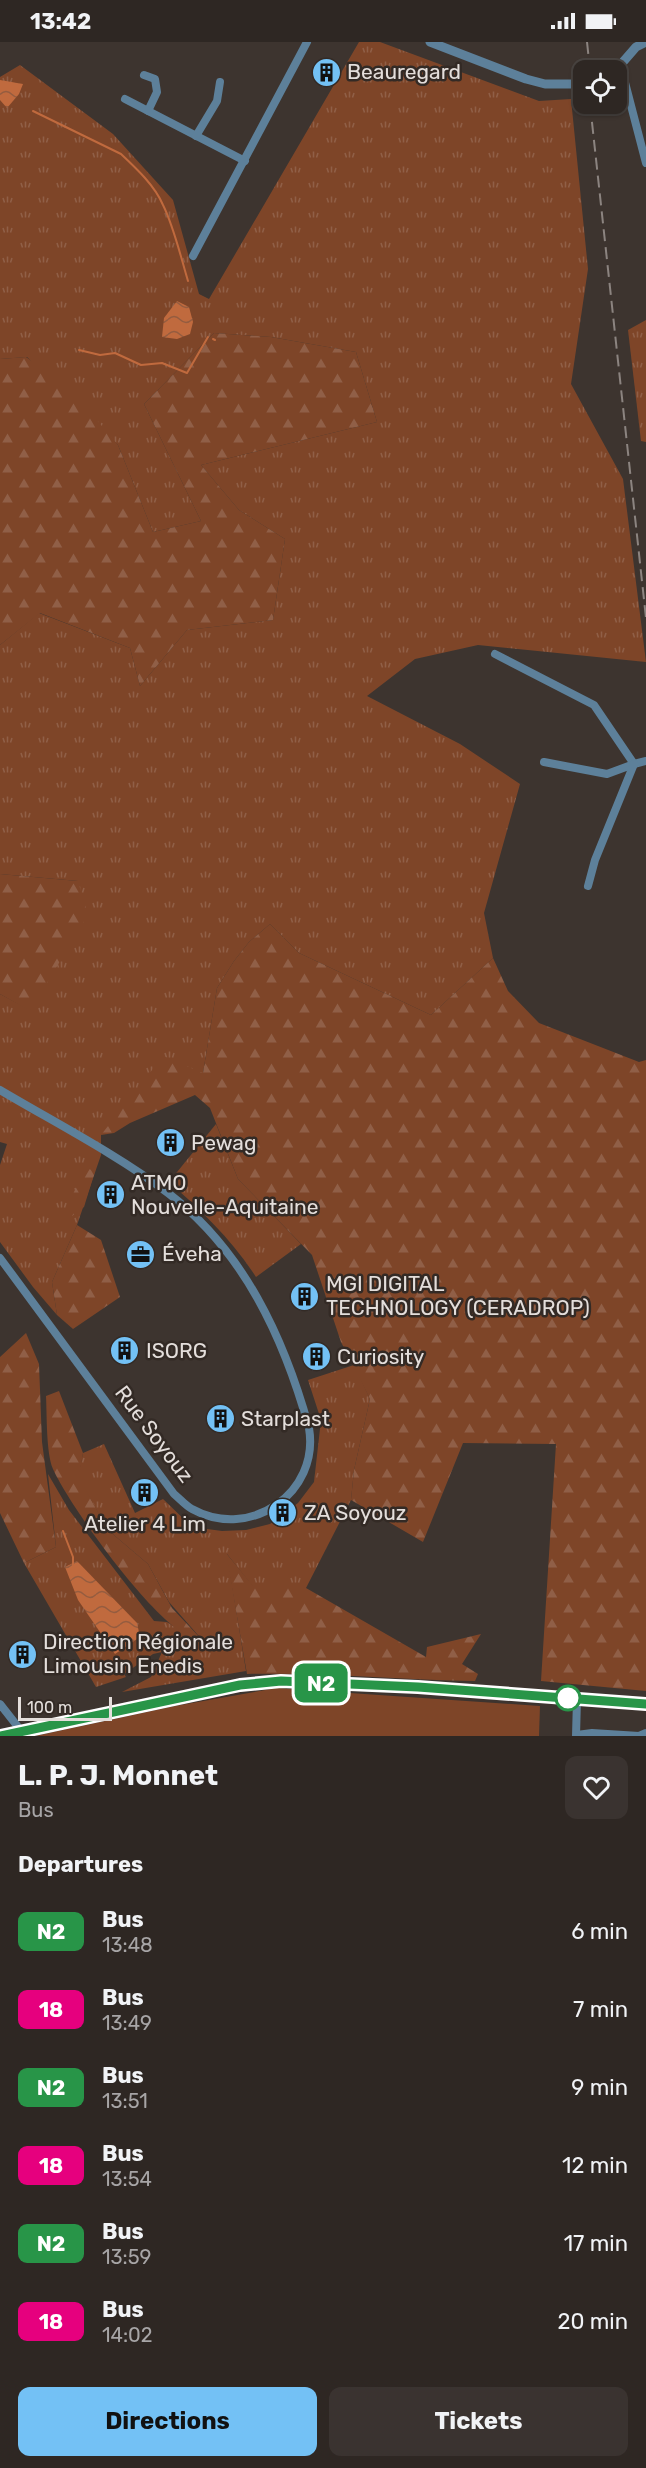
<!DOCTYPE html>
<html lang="en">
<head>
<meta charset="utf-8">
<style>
	body { margin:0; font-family:Rubik,sans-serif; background:#3a3330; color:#f1f3f6; height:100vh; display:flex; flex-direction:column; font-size:22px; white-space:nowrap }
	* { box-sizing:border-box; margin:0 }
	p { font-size:20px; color:#a7a5a6 }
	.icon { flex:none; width:33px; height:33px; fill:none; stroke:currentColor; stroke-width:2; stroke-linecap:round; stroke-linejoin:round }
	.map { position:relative; height:1694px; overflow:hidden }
	.side { display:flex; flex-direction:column; background:#2e2723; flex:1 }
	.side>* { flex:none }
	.badge { padding:0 12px; border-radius:9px; font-size:21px; line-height:39px }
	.tools { position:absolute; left:573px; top:18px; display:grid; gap:12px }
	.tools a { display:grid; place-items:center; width:54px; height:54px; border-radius:12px; background:#2e2723; box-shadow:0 2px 4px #0004,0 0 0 2px #494441; font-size:30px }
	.scale { position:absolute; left:18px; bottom:15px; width:94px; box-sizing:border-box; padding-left:6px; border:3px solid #e4dedb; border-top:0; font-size:16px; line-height:21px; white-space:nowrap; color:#e4dedb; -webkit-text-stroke:4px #332a25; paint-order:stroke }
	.map>.badge { position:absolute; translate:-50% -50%; box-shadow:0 0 0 3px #fff }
	h2 { padding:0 18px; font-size:22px; line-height:54px }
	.round { display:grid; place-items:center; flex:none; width:63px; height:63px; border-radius:12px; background:#3a3330 }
	.headline { display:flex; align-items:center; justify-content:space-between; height:102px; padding:0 18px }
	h1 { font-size:28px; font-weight:700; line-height:45px }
	.cta { display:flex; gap:12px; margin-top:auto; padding:12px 18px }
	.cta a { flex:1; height:69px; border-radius:12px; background:#73c1f5; color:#111; font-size:24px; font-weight:700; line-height:69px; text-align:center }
	.cta a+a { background:#3a3330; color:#f1f3f6 }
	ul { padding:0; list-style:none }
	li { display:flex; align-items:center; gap:18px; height:78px; padding:0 18px }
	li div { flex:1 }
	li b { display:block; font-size:22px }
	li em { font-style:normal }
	li .badge { min-width:66px; font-weight:700; text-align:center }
	.status { display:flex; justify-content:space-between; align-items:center; height:42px; padding:0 30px; background:#2e2723; direction:ltr }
	.status svg { height:16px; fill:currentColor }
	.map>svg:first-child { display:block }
</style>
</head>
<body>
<div class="status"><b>13:42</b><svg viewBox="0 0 49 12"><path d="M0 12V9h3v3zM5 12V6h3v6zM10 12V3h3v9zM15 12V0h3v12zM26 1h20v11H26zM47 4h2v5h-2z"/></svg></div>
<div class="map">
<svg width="646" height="1694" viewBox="0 0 646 1694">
	<defs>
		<pattern id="grass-tufts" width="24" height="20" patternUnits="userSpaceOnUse" patternTransform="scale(1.5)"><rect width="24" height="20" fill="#7e4528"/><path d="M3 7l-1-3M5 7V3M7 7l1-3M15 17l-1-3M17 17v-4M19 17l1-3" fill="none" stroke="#905f47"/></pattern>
		<pattern id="forest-firs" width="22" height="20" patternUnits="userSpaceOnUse" patternTransform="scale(1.5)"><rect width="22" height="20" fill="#7e4528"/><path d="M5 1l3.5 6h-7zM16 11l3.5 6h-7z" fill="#905f47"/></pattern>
		<pattern id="water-waves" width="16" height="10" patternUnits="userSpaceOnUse" patternTransform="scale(1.5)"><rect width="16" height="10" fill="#c06a3e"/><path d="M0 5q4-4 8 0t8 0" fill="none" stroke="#955c3f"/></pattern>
	</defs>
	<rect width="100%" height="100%" fill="#3d342f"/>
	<!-- grass -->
	<g fill="url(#grass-tufts)">
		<polygon points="359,0 380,0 539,59 571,57 588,227 571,342 623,437 646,620 478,603 415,617 367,654 460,702 520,742 484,871 493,916 431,973 299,911 270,882 249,900 234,919 217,946 203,1031 101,1093 101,1113 77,1183 52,1240 57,1273 33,1245 0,1200 0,1123 7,1102 0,1100 0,952 30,968 78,839 0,832 0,603 39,571 130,606 140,644 187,588 273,578 285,497 239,468 201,423 377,380 356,310 271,295 214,291 144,362 201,479 153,490 118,403 27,315 0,317 0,35 20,23 113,92 173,158 199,252 209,257"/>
		<polygon points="646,278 646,400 641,399 628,288"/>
		<path d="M216,1082L238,1137L301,1202L256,1235C232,1198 202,1169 169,1140Z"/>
		<polygon points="354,1323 370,1357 354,1428 351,1458 306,1546 254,1546 227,1512 246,1629 122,1650 151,1635 162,1610 153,1612 124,1632 126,1635 96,1645 24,1521 56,1505 48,1432 69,1468 154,1579 167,1580 198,1600 204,1600 169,1560 148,1522 108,1488 78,1435 83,1411 104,1402 135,1471 163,1457 192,1485 222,1489 246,1488 270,1482 298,1461 314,1440 321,1378 308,1338"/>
	</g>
	<!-- forest -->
	<g fill="url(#forest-firs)">
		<polygon points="214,291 271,295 356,310 377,380 201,423 239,468 285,497 273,578 187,588 140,644 130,606 40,571 0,603 0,317 26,315 68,344 118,403 153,490 201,479 144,362"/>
		<polygon points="0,832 78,839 88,873 30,969 0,952"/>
		<polygon points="270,882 299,911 431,973 493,916 508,949 539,981 639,1020 646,1018 646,1649 541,1639 556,1402 463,1401 423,1500 351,1458 354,1428 370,1357 341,1300 312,1213 238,1137 210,1066 195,1053 130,1081 114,1091 101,1093 163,1014 203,1031 217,946 234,919 249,900"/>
		<polygon points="86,1126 95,1129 84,1165 72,1174 70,1158"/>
		<polygon points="77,1183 101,1198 120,1255 73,1287 57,1273 52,1240"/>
		<polygon points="26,1291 39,1322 42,1400 56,1505 24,1521 0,1471 0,1315"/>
		<path d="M59,1349L83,1411L79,1435L108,1488L148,1522L172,1566L204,1600C165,1600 69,1463 53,1427C46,1411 47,1372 46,1354Z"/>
		<path d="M226,1511L254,1545L306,1546L426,1615L427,1605L481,1592L462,1622L478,1632L475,1639C399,1638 323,1630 247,1632Z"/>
	</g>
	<!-- park -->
	<polygon fill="#7e4528" points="277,1646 540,1664 539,1694 35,1694 175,1664"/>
	<!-- water -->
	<g fill="url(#water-waves)">
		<polygon points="0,38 23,42 19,52 7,66 0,58"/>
		<polygon points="177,259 189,265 193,280 190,292 177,297 162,295 164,276"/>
		<polygon points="77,1519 137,1581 140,1595 115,1612 78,1558 65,1525"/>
	</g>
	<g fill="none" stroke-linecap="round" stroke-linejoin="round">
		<!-- stream -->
		<g stroke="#c06a3e" stroke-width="2">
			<path d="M33,69L121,112C137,127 155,144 163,163C174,185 181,216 188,239"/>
			<polyline points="213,297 215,298"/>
			<polyline points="79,308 100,313 115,311 141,323 162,321 187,331 208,295"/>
			<polyline points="63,1489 73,1515 73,1523"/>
		</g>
		<!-- minor -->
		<g stroke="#5d809a" stroke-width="8">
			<polyline points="619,24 622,29 646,121"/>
			<polyline points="144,33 155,37 157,50 148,69"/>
			<polyline points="125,57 245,119"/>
			<polyline points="196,94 217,59 220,40"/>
			<polyline points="193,214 307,0"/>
			<polyline points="495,612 594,663 634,722 646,719"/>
			<polyline points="544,720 607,732 634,722"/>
			<polyline points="588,844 595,818 634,722"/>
			<path d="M0,1048C54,1080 118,1113 168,1151C244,1209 284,1296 309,1386C320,1451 250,1499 192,1467C186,1464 180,1457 174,1452L0,1216"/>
			<polyline points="0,1665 0,1662 22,1690"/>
			<polyline points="577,1693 592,1691 639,1694 646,1691"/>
			<polyline points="576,1694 577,1657"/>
		</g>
		<!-- tertiary -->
		<g stroke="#5d809a" stroke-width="9">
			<polyline points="430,0 526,37 545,42 584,42"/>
			<polyline points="616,28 636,5 646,0"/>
		</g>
		<!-- secondary -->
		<polyline stroke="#6faad2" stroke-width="10" points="0,1694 240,1643 281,1639 418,1645 646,1662"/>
		<!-- rail -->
		<g stroke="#8c8480" stroke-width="2" stroke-dasharray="12 6" stroke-linecap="butt">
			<polyline points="587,0 590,28"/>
			<polyline points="590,62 646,576"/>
		</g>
	</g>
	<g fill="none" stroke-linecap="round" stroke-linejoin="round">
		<defs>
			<polyline id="line" points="1,1694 240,1643 281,1639 418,1645 646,1662"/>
		</defs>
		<!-- line casing -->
		<use href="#line" stroke="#fff" stroke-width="14"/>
		<!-- line -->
		<use href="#line" stroke="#289548" stroke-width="9"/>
	</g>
	<!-- icons -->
	<defs>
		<symbol id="building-disc" viewBox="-11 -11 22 22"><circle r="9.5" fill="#73c1f5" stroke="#332a25"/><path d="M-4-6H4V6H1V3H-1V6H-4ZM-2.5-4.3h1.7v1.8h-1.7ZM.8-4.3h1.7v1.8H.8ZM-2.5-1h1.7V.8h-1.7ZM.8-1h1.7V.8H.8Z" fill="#111"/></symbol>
		<symbol id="office-disc" viewBox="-11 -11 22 22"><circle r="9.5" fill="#73c1f5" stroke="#332a25"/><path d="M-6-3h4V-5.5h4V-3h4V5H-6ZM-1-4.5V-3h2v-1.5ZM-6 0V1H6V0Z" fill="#111"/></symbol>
	</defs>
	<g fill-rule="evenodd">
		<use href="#building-disc" x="310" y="14" width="33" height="33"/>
		<use href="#building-disc" x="154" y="1084" width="33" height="33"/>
		<use href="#building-disc" x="94" y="1136" width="33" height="33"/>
		<use href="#office-disc" x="124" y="1196" width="33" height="33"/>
		<use href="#building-disc" x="288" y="1238" width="33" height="33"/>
		<use href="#building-disc" x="108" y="1292" width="33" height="33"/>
		<use href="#building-disc" x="300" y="1298" width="33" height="33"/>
		<use href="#building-disc" x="204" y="1360" width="33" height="33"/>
		<use href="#building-disc" x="128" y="1434" width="33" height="33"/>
		<use href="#building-disc" x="266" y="1454" width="33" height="33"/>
		<use href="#building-disc" x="6" y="1596" width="33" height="33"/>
	</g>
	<!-- markers -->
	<circle fill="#fff" stroke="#289548" stroke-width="3" cx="568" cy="1656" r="12"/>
	<g text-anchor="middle" stroke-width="5" stroke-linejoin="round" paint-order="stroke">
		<!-- poi labels -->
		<g font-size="21" fill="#e4dedb" stroke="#332a25" text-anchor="start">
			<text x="347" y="37">Beauregard</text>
			<text x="191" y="1108">Pewag</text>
			<text x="131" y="1148">ATMO<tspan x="131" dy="24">Nouvelle-Aquitaine</tspan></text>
			<text x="162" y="1219">Éveha</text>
			<text x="326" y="1249">MGI DIGITAL<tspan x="326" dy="24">TECHNOLOGY (CERADROP)</tspan></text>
			<text x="146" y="1316">ISORG</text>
			<text x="337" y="1322">Curiosity</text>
			<text x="241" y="1384">Starplast</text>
			<text x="304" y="1478">ZA Soyouz</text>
			<text x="145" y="1489" text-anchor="middle">Atelier 4 Lim</text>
			<text x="43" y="1607">Direction Régionale<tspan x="43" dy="24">Limousin Enedis</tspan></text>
		</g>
		<!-- street labels -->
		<g font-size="21" fill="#e4dedb" stroke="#332a25">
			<text transform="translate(154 1392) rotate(53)" y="7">Rue Soyouz</text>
		</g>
	</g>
</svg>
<div class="tools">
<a><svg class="icon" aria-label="locate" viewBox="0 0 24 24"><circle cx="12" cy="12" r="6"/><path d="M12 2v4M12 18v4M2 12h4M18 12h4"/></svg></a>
</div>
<div class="scale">100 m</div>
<b class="badge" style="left:321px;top:1641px;background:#289548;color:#fff">N2</b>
</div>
<section class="side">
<div class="headline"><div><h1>L. P. J. Monnet</h1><p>Bus</p></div><a class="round"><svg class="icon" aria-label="heart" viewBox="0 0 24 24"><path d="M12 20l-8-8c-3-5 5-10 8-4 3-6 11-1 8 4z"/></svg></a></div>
<h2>Departures</h2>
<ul>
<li><span class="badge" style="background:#289548;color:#fff">N2</span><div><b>Bus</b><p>13:48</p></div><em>6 min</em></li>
<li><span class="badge" style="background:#e6007e;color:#fff">18</span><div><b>Bus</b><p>13:49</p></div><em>7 min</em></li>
<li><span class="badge" style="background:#289548;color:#fff">N2</span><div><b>Bus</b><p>13:51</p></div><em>9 min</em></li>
<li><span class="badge" style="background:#e6007e;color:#fff">18</span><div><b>Bus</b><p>13:54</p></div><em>12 min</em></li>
<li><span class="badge" style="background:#289548;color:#fff">N2</span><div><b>Bus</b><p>13:59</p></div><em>17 min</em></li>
<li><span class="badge" style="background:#e6007e;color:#fff">18</span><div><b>Bus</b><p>14:02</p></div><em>20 min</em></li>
</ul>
<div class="cta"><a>Directions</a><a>Tickets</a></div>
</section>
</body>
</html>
